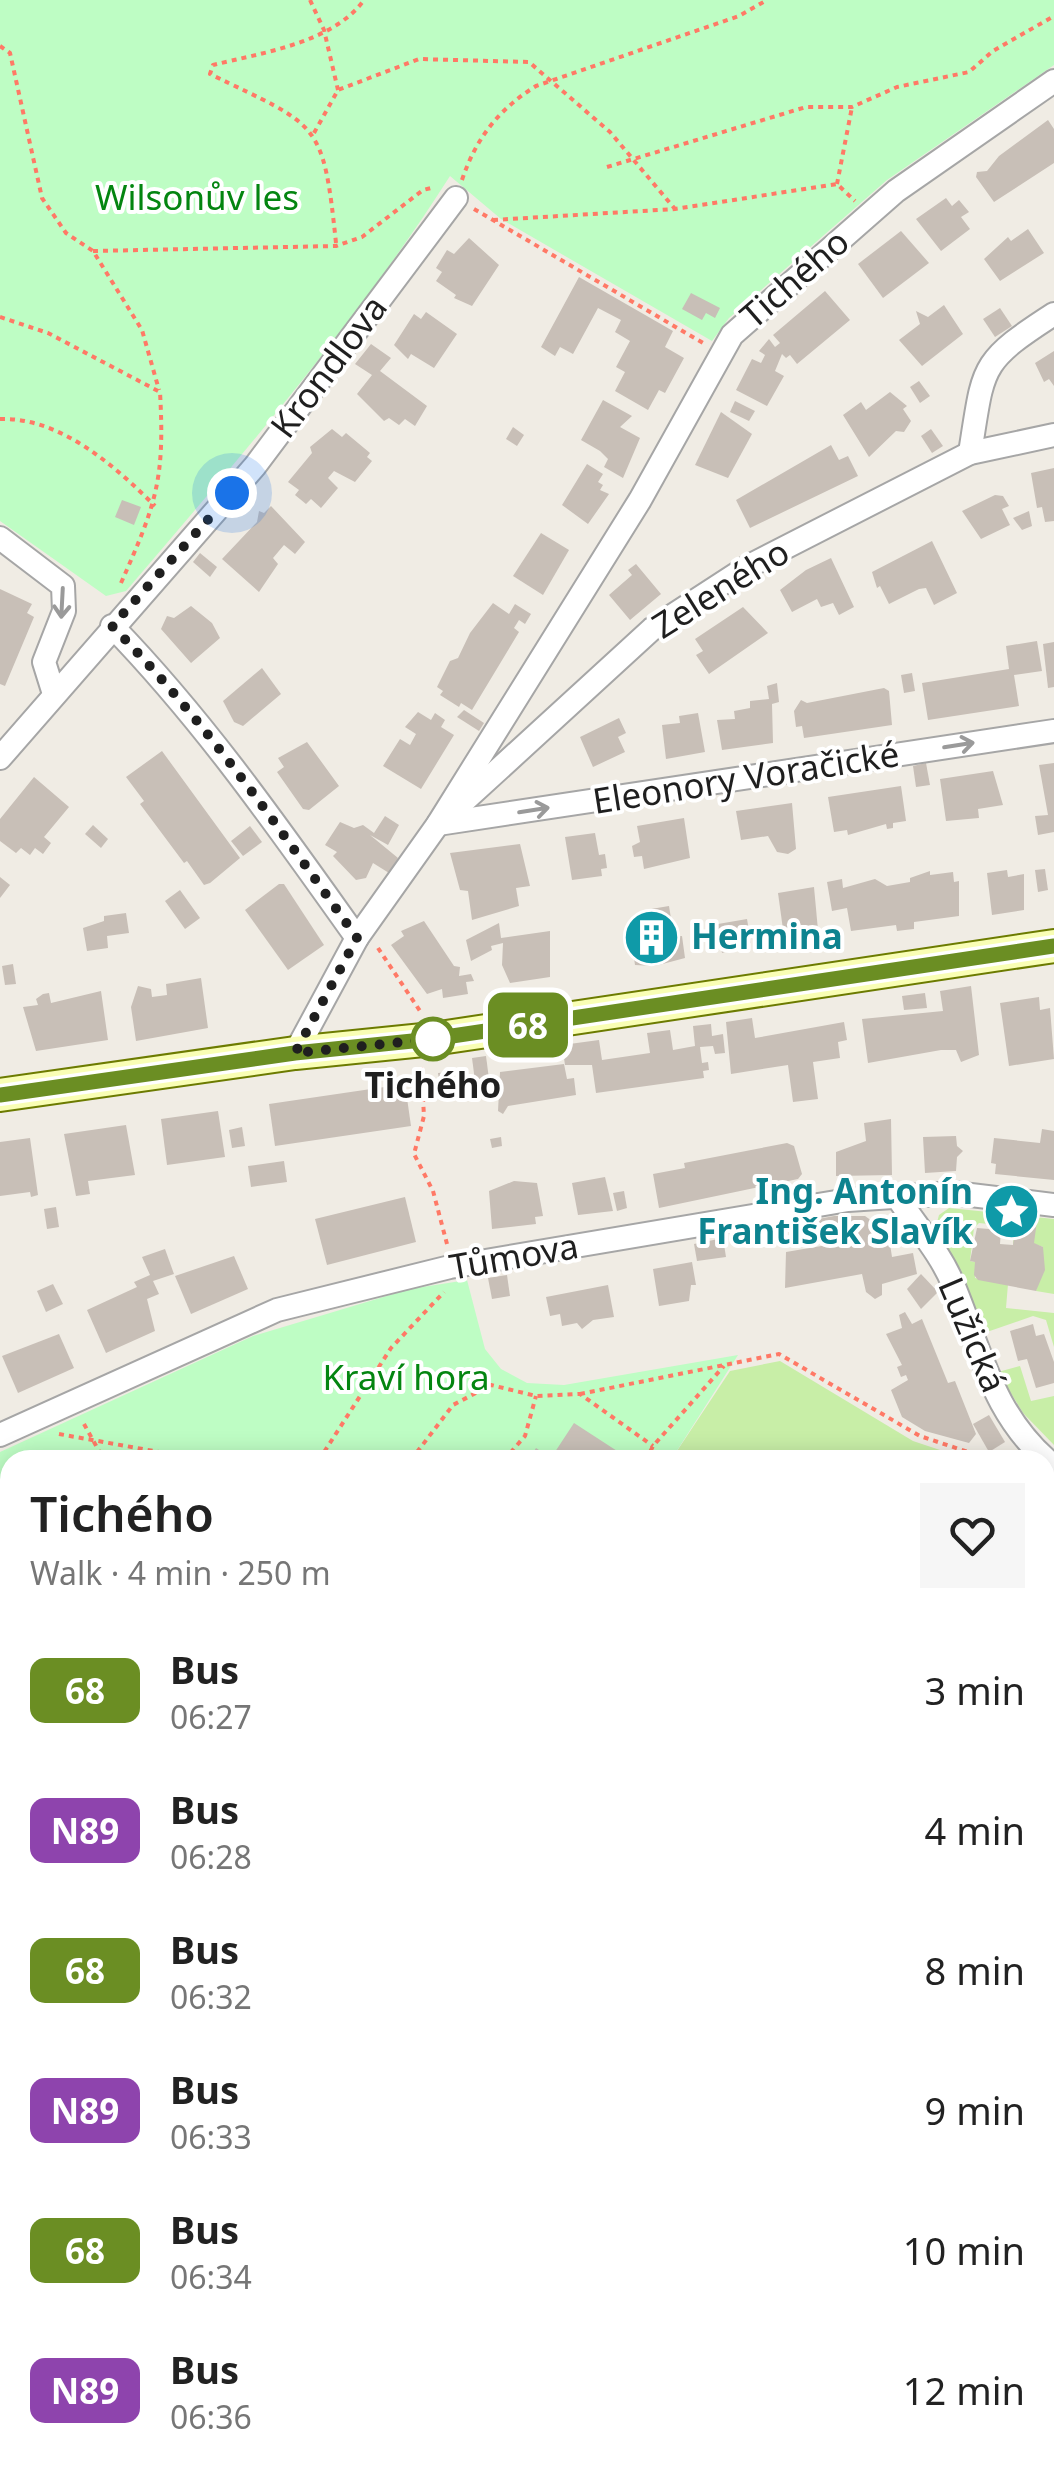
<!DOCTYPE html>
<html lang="en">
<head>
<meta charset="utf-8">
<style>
	body { margin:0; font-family:"Noto Sans",sans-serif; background:#f6f6f6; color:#222; height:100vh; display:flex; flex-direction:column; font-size:38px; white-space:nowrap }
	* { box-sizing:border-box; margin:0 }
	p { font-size:32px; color:#767676 }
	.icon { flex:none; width:55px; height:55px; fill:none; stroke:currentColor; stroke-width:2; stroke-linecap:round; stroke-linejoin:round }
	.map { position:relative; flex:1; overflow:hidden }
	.sheet { position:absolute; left:0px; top:1450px; width:1055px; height:1032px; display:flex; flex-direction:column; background:#fff; border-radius:30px 30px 0 0; box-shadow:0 5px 25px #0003 }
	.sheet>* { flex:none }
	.badge { padding:0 20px; border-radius:15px; font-size:35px; line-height:65px }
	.you { position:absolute; width:50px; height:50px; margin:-25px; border:8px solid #fff; border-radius:50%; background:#1a73e8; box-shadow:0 0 0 15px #1a73e833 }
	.map>.badge { position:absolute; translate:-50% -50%; box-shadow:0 0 0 5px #fff }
	.round { display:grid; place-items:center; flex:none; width:105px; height:105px; border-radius:0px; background:#f6f6f6 }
	.headline { display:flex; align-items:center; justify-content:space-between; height:170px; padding:0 30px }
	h1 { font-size:48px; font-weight:600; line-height:75px }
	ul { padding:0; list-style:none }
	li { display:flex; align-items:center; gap:30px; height:140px; padding:0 30px }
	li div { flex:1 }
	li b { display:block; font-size:38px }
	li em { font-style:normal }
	li .badge { min-width:110px; font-weight:700; text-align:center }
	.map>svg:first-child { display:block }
</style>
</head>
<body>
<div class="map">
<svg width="1054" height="2481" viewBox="0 0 1054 2481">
	<rect width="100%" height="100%" fill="#f0ece4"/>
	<!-- grass -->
	<g fill="#c8eea7">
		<polygon points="949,1208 1008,1214 1007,1226 979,1223 974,1228 970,1261 975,1262 975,1278 1008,1284 1006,1308 1054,1313 1054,1347 1046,1320 1033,1316 984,1333 959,1268 936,1226 939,1215"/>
		<polygon points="1015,1215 1054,1219 1054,1294 1036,1291 1043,1247 1029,1242 1013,1245"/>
		<polygon points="780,1361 913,1441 970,1460 671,1460 730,1371"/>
		<polygon points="1020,1366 1031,1401 1054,1396 1054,1445 1023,1413 998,1372"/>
		<polygon points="1054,1489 1054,2012 1045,2006 1045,1496 1049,1497"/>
		<polygon points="1054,2348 1054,2481 940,2481 948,2473 1045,2472 1045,2359"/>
	</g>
	<!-- park -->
	<g fill="#befdc4">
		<path d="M0,0H1054V65L887,180L729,318L712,341L501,219L450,176C355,325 241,456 126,591L106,596L0,521Z"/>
		<polygon points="467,1280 485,1349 501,1369 527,1383 564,1385 738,1355 671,1460 10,1460 10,2144 0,2138 0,1452 253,1336 410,1289"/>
	</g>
	<!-- pitch -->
	<g fill="#7de5be">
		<polygon points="10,2193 10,2274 0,2269 0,2213"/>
		<polygon points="185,2472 382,2472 388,2478 179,2481"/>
	</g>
	<!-- building -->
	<g fill="#c8bfb7">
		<polygon points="1048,120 1054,129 1054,163 994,202 976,177 977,172 987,171 999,156"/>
		<polygon points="946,198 952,206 959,200 969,212 961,217 970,229 941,251 916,219"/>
		<polygon points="1028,229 1044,253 1000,281 984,259 1008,237 1011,241"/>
		<polygon points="901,231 929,263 883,298 858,264"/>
		<polygon points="469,238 499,265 472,306 454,298 456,295 436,281 442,272 436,268 447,250 454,254"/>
		<polygon points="579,277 673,331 665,347 684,358 665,393 659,390 648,410 615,391 625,372 616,367 630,341 615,332 621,320 598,308 573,354 560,347 555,356 541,347"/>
		<polygon points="825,291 850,320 797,364 790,355 786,358 782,354 775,371 784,376 767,406 736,390 752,359 761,363 765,355 759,351 769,339 775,347 780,343 773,335"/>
		<polygon points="691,293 720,308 715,318 706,313 702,320 682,309"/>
		<polygon points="944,305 963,334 922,366 899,340 920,324 916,311 928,317"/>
		<polygon points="1000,308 1012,326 995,337 983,319"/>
		<polygon points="426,312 457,334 434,368 411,354 408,359 394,345 414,314 421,319"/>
		<polygon points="371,344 391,358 380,371 427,406 415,426 405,419 399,425 389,418 384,421 357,394 372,375 355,364"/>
		<polygon points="1054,351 1054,386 1049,379 1044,382 1035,363"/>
		<polygon points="919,381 930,396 920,403 910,387"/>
		<polygon points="890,392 907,406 903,409 911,421 904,432 896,431 869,457 843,415 861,402 866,410"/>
		<polygon points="603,400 632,416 620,427 640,438 623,478 604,467 608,459 600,451 581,440"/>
		<polygon points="735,401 755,411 749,421 730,412"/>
		<polygon points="721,412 752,434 728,478 695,465"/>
		<polygon points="513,427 524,435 517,446 506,439"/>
		<polygon points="332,429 342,437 346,433 370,453 367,457 372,461 355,482 334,471 328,478 338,488 321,508 311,499 306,504 295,495 299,490 288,482 312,453 310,447"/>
		<polygon points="931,429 943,446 932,453 921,436"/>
		<polygon points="831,445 839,460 848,456 858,476 750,528 736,500"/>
		<polygon points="587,464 603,474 598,482 603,485 600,490 609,494 588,524 562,505"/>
		<polygon points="1054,468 1054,521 1045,522 1042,507 1037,508 1031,473"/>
		<polygon points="995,495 1003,496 1009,506 1002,509 1010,525 981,539 962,511"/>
		<polygon points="122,500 141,507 134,525 115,517"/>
		<polygon points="271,506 305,542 295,554 284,545 273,558 278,564 259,592 222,559 257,522 259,511 264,513"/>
		<polygon points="1029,511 1032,526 1022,530 1013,518"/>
		<polygon points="541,533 569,550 543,595 513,576"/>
		<polygon points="932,541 957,593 934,605 926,588 919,589 889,604 880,586 877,588 872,572"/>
		<polygon points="200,553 217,567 210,577 193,562"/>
		<polygon points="831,558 854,607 839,615 833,603 821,607 817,599 792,612 780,590 806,570"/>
		<polygon points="636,564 661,594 630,620 609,595 632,575 628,570"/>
		<polygon points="0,589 32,604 27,613 34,617 5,686 0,684"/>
		<polygon points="493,603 509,614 515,604 531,614 525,624 519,620 514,628 519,632 472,710 461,703 459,707 440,695 443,691 437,687 450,661 458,658 470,633"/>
		<polygon points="191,606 212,623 220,638 191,663 161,629 167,616 174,618"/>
		<polygon points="743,607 768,633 709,674 696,655 703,651 695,639"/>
		<polygon points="1037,641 1042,671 1014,675 1019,706 928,720 922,683 1009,669 1006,646"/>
		<polygon points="1054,642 1054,687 1048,688 1043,644"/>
		<polygon points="262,668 281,694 243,726 234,722 223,701"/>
		<polygon points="912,673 915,691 904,693 901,675"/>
		<polygon points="777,683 779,702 772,704 773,743 722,750 717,720 735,719 734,711 750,708 750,701 769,699 767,686"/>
		<polygon points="884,688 889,691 892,725 804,738 802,726 796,727 794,711 801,700 807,703"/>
		<polygon points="464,710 484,723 479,731 457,717"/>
		<polygon points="418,712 431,720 435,713 445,720 441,727 454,735 421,789 383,766 400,739 410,745 416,734 405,727"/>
		<polygon points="698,713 705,752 666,759 662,725 680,723 679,716"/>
		<polygon points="619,718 626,733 618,737 625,752 593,767 580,737"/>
		<polygon points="307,742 339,786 309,810 303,809 277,772 284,767 278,758"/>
		<polygon points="162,751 240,858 210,883 204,885 187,861 184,863 140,804 144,801 126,777"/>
		<polygon points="926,763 930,785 916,787 913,766"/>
		<polygon points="1054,763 1054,832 1038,835 1035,816 1048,815 1039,765"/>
		<polygon points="993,771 1003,805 978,809 979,818 946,821 940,779"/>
		<polygon points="34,777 69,807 44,837 51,843 43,854 35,848 30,855 21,848 16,853 0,841 0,819"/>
		<polygon points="901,786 906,821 893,823 893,828 887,829 886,824 848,835 847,830 834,832 828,797"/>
		<polygon points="792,803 796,849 788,854 777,852 768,836 741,840 736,811"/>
		<polygon points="385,816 399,825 388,845 370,835 398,858 389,873 373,863 366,878 356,880 333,856 337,852 325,845 340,822 354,828 363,825 374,833"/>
		<polygon points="684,818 690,858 644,869 642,856 634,857 632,846 640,842 637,826"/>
		<polygon points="93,825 108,839 101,848 85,834"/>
		<polygon points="250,826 262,842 243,856 231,841"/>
		<polygon points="595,833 599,855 605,854 607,868 601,869 602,876 572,880 565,837"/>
		<polygon points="520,844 530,886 516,888 519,906 472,920 468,891 460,890 450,853"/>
		<polygon points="1045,869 1048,890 1038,892 1035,870"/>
		<polygon points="1007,870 1008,877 1024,874 1024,910 992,915 987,873"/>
		<polygon points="930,871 930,875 953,872 954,882 959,881 959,916 914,922 914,929 905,930 897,931 896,925 851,931 847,908 832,911 827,882 842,879 843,888 875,879 887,886 910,882 910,878"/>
		<polygon points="0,877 10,885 0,898"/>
		<polygon points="279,884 284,884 324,945 288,970 245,910"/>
		<polygon points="814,887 819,941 785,944 778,893"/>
		<polygon points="180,890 200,918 185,929 165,901"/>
		<polygon points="669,906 674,937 682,936 685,958 655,966 635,965 629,924 652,921 651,909"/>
		<polygon points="126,913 129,933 107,936 108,948 87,951 83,928 104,921 104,916"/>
		<polygon points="747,919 751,943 722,953 721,947 716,948 714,929 718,924"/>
		<polygon points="424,921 454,966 460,967 459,976 471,974 474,981 466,982 468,994 443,998 442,989 427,994 391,945 404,936 401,931"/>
		<polygon points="499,923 501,938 550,931 550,977 510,983 502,965 503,943 491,946 492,950 471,961 466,940"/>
		<polygon points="13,964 16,984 5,985 2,966"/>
		<polygon points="201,978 208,1028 136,1041 131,1007 138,986 151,989 152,997 167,995 166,984"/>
		<polygon points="971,986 979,1055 961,1062 956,1050 941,1050 868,1063 862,1019 943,1011 940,991"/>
		<polygon points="101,991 108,1040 36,1051 23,1007 38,1005 36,999 43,994 49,993 51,1003"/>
		<polygon points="925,993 927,1008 904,1010 902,996"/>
		<polygon points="1039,997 1040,1010 1050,1008 1054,1059 1009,1066 1000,1003"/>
		<polygon points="752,1018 755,1038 844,1022 847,1040 838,1042 840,1058 813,1062 818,1099 793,1102 788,1065 731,1074 726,1022"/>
		<polygon points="711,1024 712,1036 723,1034 725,1053 715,1054 713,1046 700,1047 702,1063 708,1062 709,1070 703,1071 704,1078 596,1093 592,1065 565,1065 562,1045 599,1040 602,1060 650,1053 647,1033 670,1030 673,1050 695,1046 693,1026"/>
		<polygon points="486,1056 489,1079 475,1081 472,1058"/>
		<polygon points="564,1064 567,1079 574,1078 576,1095 508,1106 503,1114 498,1111 500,1072"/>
		<polygon points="449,1072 452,1091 441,1093 438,1073"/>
		<polygon points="405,1084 411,1126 275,1146 269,1104"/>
		<polygon points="218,1111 225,1157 167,1165 161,1119"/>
		<polygon points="891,1119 892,1175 836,1176 836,1152 866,1141 864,1123"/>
		<polygon points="126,1125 135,1175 88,1181 90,1194 76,1196 64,1134"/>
		<polygon points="242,1127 245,1146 232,1148 229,1130"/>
		<polygon points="1042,1129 1054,1131 1054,1180 995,1174 996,1164 991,1163 994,1138 1040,1143"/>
		<polygon points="956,1136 957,1146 963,1151 957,1157 956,1171 925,1173 923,1137"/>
		<polygon points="501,1137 502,1146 492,1148 490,1139"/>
		<polygon points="30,1138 38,1195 31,1197 30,1192 0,1196 0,1142"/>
		<polygon points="787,1143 794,1146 802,1174 798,1179 659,1208 653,1174 685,1168 684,1163"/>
		<polygon points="284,1161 287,1182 251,1187 248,1166"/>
		<polygon points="605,1177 613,1211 578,1215 572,1183"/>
		<polygon points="514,1181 537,1183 543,1216 535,1217 536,1224 492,1229 489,1191"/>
		<polygon points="624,1191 627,1208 617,1211 613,1193"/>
		<polygon points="405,1197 416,1242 327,1265 315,1219"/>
		<polygon points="56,1207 59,1227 47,1229 44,1209"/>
		<polygon points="834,1216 865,1216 872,1221 877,1246 890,1244 892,1257 913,1253 917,1274 882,1284 882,1295 875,1299 866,1292 862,1274 785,1288 786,1252 839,1243 837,1237 816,1240 813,1220"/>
		<polygon points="1016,1219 1037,1221 1034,1243 1043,1247 1045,1270 1036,1291 978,1280 974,1275 975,1262 970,1261 977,1228 1001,1230 1000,1244 1013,1245"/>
		<polygon points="723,1238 726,1257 697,1261 694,1244"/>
		<polygon points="165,1249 174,1274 153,1281 159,1294 147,1299 155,1331 106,1353 87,1310 137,1287 134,1282 150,1275 142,1257"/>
		<polygon points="234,1256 248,1289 191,1314 175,1276"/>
		<polygon points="692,1262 696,1285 691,1285 689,1301 659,1306 653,1269"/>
		<polygon points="921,1274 938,1292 921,1309 907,1289"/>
		<polygon points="507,1275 510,1296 492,1299 488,1278"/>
		<polygon points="53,1284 63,1304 46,1312 37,1291"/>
		<polygon points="608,1285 614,1317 593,1320 582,1329 577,1323 562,1326 560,1314 550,1316 546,1297"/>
		<polygon points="905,1312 912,1324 922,1319 948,1383 955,1381 976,1434 969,1443 925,1431 902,1417 891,1390 908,1380 906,1375 901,1377 897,1367 902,1365 886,1334 902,1328 899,1315"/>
		<polygon points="1033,1324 1036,1336 1044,1334 1054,1362 1054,1383 1036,1388 1027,1359 1018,1361 1010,1331"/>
		<polygon points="59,1334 74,1368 18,1393 2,1356"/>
		<polygon points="989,1415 1005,1442 989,1452 973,1424"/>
		<polygon points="574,1423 631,1460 529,1460 536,1448 551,1458"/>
		<polygon points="1047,1830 1054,1834 1054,1847 1045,1841"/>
		<polygon points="1045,2048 1054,2054 1054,2069 1045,2083"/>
		<polygon points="1045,2174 1054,2181 1054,2255 1045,2267"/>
		<polygon points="0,2287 10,2292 10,2332 0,2328"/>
		<polygon points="1047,2290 1054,2295 1054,2304 1045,2316"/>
		<polygon points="61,2472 100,2472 93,2481 72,2481"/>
		<polygon points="541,2472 583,2472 576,2481 533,2481"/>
		<polygon points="630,2472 676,2472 668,2481 622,2481"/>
		<polygon points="720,2472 765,2472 758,2481 713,2481"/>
		<polygon points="812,2472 876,2472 870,2481 805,2481"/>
	</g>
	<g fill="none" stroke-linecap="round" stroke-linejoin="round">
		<defs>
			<g id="lane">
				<polyline points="1045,2014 1054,2020"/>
				<polyline points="454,2472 463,2481"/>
			</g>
			<g id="street">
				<path d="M970,453C984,366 978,363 1054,314"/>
				<polyline points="0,538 63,586 64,611 44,662 54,694"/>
				<path d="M112,626C205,722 280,830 357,938"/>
				<polyline points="0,758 255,466 456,198"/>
				<polyline points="463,802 652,629 749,566 970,453 1054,435"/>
				<polyline points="438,824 1054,731"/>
				<polyline points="295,1053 357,938 438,824 640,500 732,335 896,191 1054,81"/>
				<path d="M898,1198C916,1226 941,1254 953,1284C981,1351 994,1419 1054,1466"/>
				<polyline points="0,1435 277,1310 450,1267 848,1200 954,1193 1054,1205"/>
				<polyline points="0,2156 10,2162"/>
			</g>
			<polyline id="secondary" points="0,1095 295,1053 433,1039 1054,946"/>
		</defs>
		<!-- lane casing -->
		<use href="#lane" stroke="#a6a6a6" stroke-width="15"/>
		<!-- street casing -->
		<use href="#street" stroke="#a6a6a6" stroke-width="26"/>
		<!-- secondary casing -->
		<use href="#secondary" stroke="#6c7b00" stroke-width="36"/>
		<!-- path -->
		<g stroke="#ff7966" stroke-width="4" stroke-dasharray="5 5" stroke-linecap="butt">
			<polyline points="310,0 324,30 338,90"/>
			<polyline points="0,46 10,53 42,198 66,233 93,251 142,330 159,390"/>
			<polyline points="314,133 338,90 419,59 529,62 610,132 675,209"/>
			<polyline points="607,167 806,107 852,107 897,87 969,72 993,51 1054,16"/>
			<path d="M462,180C476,138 499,109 536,86L739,16L767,0"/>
			<polyline points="837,184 852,107"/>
			<polyline points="474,209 703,343"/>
			<polyline points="493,220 675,209 837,184 855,201"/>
			<path d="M336,243C323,119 319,127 210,74L213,65C261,53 333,43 364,0"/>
			<polyline points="93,251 336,246 362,237 423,190 435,187"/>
			<path d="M0,317L48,333L160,392C165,480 156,504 121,583"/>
			<path d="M0,419C60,417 115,466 155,506"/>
			<polyline points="378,948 420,1011"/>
			<polyline points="421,1067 424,1116 414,1154 433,1191 447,1244"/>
			<polyline points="580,1394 779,1354 920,1436 992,1460"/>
			<polyline points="84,1424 104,1460"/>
			<polyline points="59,1434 159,1452 176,1460"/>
			<polyline points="324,1453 335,1460"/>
			<polyline points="319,1460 391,1348 444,1292"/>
			<polyline points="411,1460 453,1405 491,1385 536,1396 580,1394 653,1446"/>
			<polyline points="504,1460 525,1436 536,1396"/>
			<polyline points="646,1460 653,1446 724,1366"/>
			<polyline points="0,1511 10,1515"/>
			<polyline points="0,1649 10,1668"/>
			<polyline points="1045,1672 1054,1678"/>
			<polyline points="0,1799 10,1795"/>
			<polyline points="1045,1863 1054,1869"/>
			<polyline points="0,2053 10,2046"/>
			<polyline points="0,2114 10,2121"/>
			<polyline points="0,2206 10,2186"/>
			<polyline points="0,2331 10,2336"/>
			<polyline points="1045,2345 1054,2334"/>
			<polyline points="928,2481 936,2472"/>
		</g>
		<!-- lane -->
		<use href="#lane" stroke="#fff" stroke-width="11"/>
		<!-- street -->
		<use href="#street" stroke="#fff" stroke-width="22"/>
		<!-- secondary -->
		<use href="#secondary" stroke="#f9feb5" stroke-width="32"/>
	</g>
	<!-- one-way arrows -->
	<defs><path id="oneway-shaft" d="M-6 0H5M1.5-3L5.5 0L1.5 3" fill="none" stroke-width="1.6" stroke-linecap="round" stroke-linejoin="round" transform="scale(2.5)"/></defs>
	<g stroke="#9a9a9a">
		<use href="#oneway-shaft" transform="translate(62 603) rotate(93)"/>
		<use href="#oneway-shaft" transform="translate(959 745) rotate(-9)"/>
		<use href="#oneway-shaft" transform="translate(534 810) rotate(-9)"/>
	</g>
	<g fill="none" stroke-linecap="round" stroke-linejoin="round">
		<defs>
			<polyline id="line" points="0,1095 295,1053 432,1039 1054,946"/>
		</defs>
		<!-- line casing -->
		<use href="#line" stroke="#fff" stroke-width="22"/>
		<!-- line -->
		<use href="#line" stroke="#6b8e23" stroke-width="15"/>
		<!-- walk -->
		<path stroke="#1f1f1f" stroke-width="10" stroke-dasharray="0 18" d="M232,493L112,626C206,721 280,830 357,938L295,1053L433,1039"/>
	</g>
	<!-- icons -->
	<defs>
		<symbol id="building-disc" viewBox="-11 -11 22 22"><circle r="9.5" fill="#0f9aa8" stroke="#fff"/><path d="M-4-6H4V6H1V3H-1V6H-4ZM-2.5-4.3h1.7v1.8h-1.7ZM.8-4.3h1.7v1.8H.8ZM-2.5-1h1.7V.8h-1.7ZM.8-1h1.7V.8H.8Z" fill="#fff"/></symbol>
		<symbol id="sight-disc" viewBox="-11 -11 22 22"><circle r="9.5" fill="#0f9aa8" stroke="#fff"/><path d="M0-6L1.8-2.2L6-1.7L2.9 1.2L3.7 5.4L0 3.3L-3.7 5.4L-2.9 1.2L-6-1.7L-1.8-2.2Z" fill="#fff"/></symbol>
	</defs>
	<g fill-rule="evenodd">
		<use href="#building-disc" x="620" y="906" width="63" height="63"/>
		<use href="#sight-disc" x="980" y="1180" width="63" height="63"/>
	</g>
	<!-- markers -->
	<circle fill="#fff" stroke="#6b8e23" stroke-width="5" cx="433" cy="1039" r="20"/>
	<g text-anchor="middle" stroke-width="8" stroke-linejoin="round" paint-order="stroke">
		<!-- park labels -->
		<g font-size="35" fill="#048511" stroke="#fff">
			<text x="197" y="210">Wilsonův les</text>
			<text x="406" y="1390">Kraví hora</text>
		</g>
		<!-- street labels -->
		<g font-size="35" fill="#1f1f1f" stroke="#fff">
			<text transform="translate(795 279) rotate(-41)" y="12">Tichého</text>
			<text transform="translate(329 367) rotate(-53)" y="12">Krondlova</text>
			<text transform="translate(721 589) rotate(-32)" y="12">Zeleného</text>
			<text transform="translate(746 778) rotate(-9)" y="12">Eleonory Voračické</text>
			<text transform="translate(514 1257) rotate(-10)" y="12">Tůmova</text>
			<text transform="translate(972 1335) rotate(67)" y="12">Lužická</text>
		</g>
		<!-- culture labels -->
		<g font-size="35" font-weight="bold" fill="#0d838f" stroke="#fff" text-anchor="start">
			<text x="691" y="949">Hermina</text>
			<text x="973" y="1204" text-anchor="end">Ing. Antonín<tspan x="973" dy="40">František Slavík</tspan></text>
		</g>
		<!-- stop labels -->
		<g font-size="35" font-weight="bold" fill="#1f1f1f" stroke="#fff">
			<text x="433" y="1098">Tichého</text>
		</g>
	</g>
</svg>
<div class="you" style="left:232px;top:493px"></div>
<b class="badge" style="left:528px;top:1025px;background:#6b8e23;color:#fff">68</b>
<section class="sheet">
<div class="headline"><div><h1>Tichého</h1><p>Walk · 4 min · 250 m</p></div><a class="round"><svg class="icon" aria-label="heart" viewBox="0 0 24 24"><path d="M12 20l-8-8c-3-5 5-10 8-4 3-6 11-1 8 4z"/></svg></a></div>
<ul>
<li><span class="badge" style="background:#6b8e23;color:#fff">68</span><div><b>Bus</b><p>06:27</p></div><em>3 min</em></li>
<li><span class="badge" style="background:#8e44ad;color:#fff">N89</span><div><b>Bus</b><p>06:28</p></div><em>4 min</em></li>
<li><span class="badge" style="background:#6b8e23;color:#fff">68</span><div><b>Bus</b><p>06:32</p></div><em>8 min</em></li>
<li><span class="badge" style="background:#8e44ad;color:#fff">N89</span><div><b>Bus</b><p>06:33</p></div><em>9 min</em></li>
<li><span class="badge" style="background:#6b8e23;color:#fff">68</span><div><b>Bus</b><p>06:34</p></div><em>10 min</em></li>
<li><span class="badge" style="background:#8e44ad;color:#fff">N89</span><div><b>Bus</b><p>06:36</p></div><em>12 min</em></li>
</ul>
</section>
</div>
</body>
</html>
